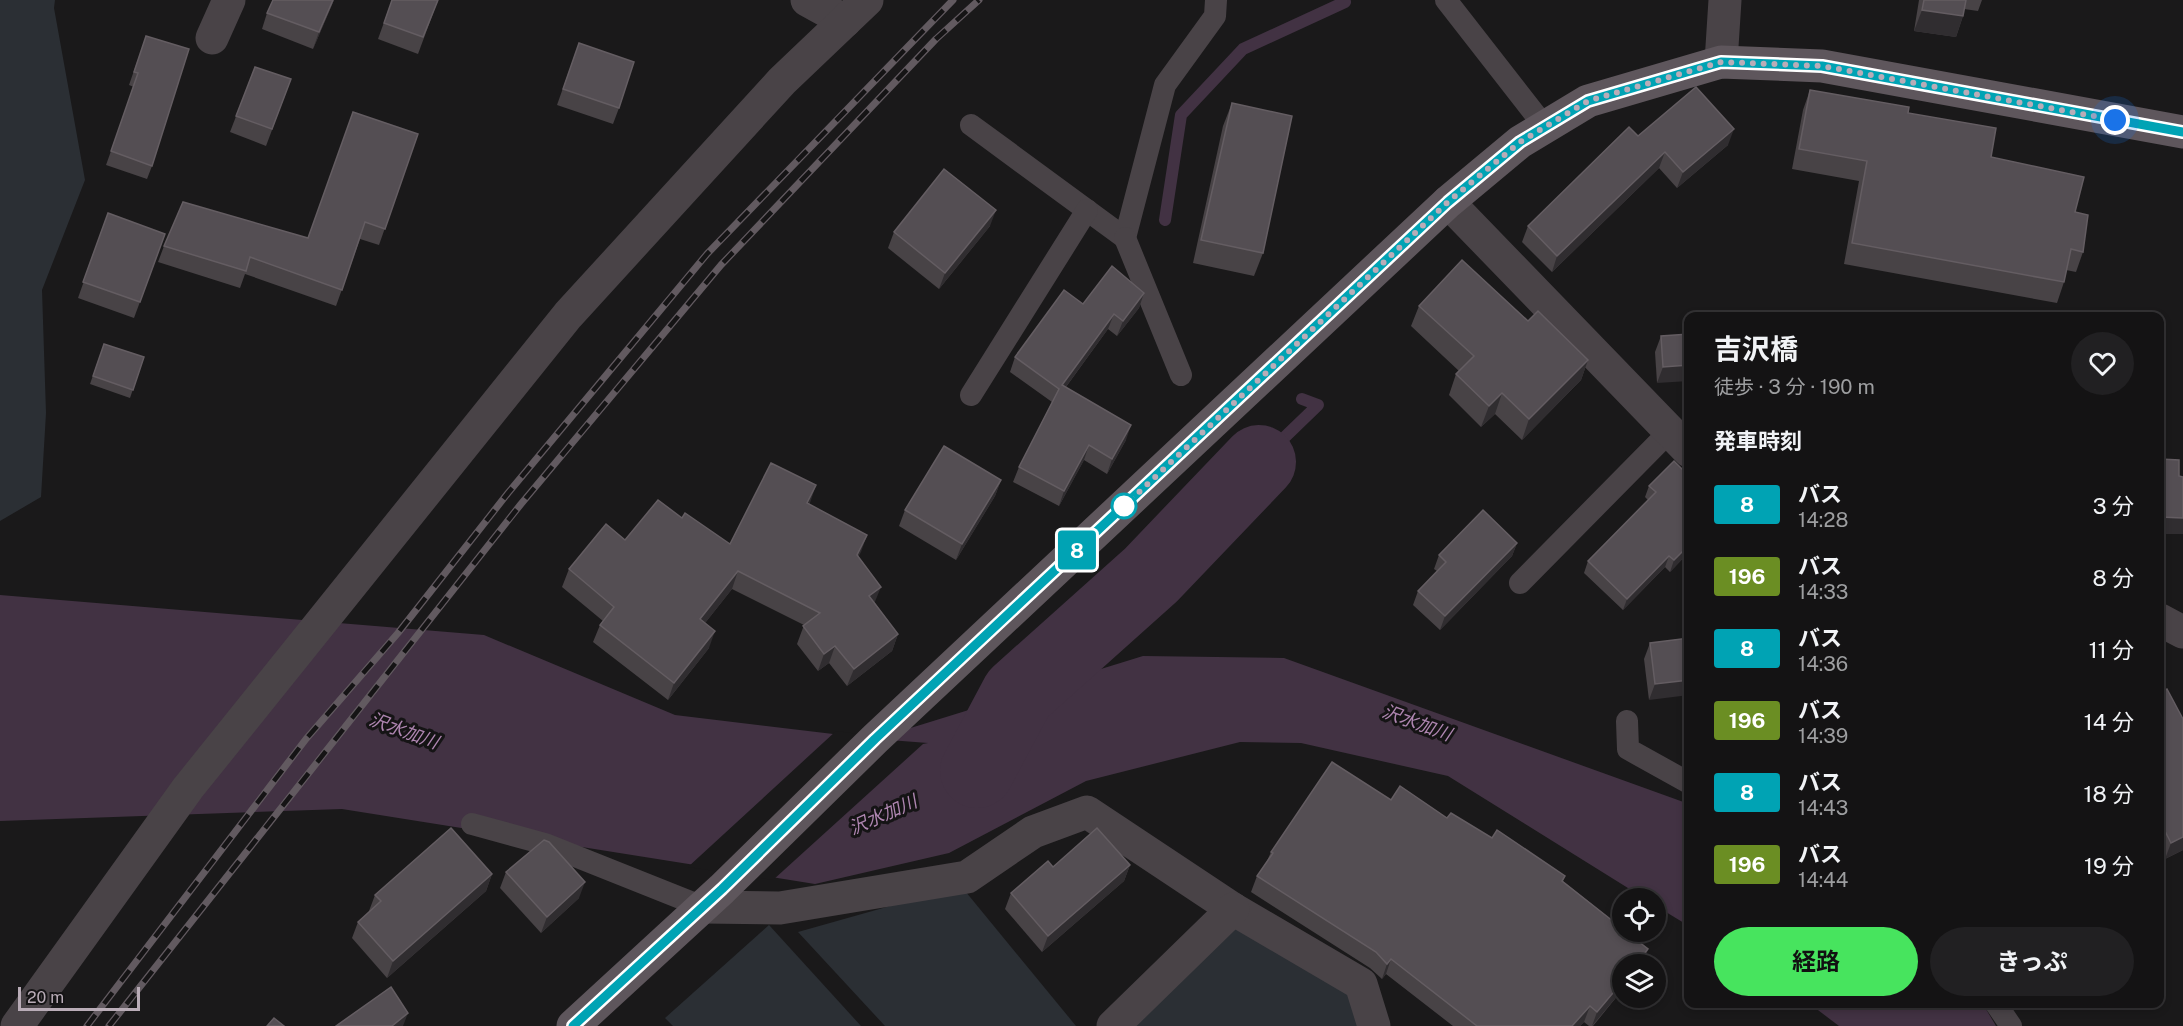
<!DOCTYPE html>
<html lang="ja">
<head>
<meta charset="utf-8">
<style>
	body { margin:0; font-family:"Public Sans","Noto Sans JP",sans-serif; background:#212022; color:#f1f3f6; height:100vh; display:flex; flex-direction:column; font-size:22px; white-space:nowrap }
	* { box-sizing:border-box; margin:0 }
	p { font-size:20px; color:#9d9ea0 }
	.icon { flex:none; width:33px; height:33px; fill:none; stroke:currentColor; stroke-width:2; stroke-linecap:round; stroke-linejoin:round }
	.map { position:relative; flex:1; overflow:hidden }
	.panel { position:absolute; left:1684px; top:312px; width:480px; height:696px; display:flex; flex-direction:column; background:#141314; border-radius:12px; box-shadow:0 3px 9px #0003,0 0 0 2px #333234 }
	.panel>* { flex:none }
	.badge { padding:0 12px; border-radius:4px; font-size:21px; line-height:39px }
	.tools { position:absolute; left:1612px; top:888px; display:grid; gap:12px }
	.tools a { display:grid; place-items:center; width:54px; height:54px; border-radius:50%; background:#141314; box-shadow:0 3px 9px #0003,0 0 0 2px #333234; font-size:30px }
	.scale { position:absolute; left:18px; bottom:15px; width:122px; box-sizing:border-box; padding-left:6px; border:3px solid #b9acb7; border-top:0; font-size:16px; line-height:21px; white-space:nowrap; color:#b9acb7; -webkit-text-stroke:4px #151415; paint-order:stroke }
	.you { position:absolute; width:30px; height:30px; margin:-15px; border:4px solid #fff; border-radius:50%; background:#1a73e8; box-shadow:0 0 0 9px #1a73e833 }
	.map>.badge { position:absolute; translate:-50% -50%; box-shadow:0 0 0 3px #fff }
	h2 { padding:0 30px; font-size:22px; line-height:54px }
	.round { display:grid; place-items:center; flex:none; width:63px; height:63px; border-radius:32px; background:#212022 }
	.summary { display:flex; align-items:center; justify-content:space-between; height:102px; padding:0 30px }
	h1 { font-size:28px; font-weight:700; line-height:45px }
	.button { display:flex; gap:12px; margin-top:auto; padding:12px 30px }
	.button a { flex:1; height:69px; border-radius:36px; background:#47e45e; color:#111; font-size:24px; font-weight:700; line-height:69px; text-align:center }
	.button a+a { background:#212022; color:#f1f3f6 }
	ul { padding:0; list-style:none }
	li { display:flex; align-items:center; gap:18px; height:72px; padding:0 30px }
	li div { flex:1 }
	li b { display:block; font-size:22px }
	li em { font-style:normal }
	li .badge { min-width:66px; font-weight:700; text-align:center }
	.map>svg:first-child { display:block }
</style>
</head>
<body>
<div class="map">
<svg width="2183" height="1026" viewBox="0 0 2183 1026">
	<rect width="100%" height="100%" fill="#1a191a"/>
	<!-- green -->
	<g fill="#2b2f34">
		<polygon points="0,0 55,0 54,8 85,180 42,290 46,413 41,497 0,521"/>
		<polygon points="961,886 1076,1026 885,1026 798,932"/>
		<polygon points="1232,921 1356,995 1367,1026 1122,1026"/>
		<polygon points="769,925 861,1026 673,1026 665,1018"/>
	</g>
	<!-- water -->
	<g fill="#423243">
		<polygon points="0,595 484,635 675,715 875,739 1143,656 1284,658 1689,804 1689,926 1656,906 1656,898 1644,898 1448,776 1301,743 1240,742 1086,781 949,853 815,884 342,809 0,821"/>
		<polygon points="1810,1004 1983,1004 1996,1026 1839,1026"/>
	</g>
	<!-- pier -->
	<polygon fill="#1a191a" points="836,731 874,736 876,739 928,743 923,744 773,880 688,867"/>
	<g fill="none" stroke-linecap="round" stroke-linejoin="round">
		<!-- stream -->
		<g stroke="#423243" stroke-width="12">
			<polyline points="1165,220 1181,115 1243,49 1345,2"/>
			<polyline points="1259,462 1318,405 1302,399"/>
		</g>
		<!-- river -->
		<polyline stroke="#423243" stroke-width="74" points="977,771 1018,694 1151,575 1259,462"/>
		<!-- service -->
		<g stroke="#494347" stroke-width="22">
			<polyline points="1446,0 1545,127"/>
			<polyline points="971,125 1125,238 1165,85 1215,16 1216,0"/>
			<polyline points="1125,238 1181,375"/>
			<polyline points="971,395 1087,210"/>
			<polyline points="1520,583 1669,432"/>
			<polyline points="1627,721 1628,749 1689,783"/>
			<polyline points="472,824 545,844 703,907"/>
			<polyline points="1996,1004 2011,1026"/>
		</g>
		<!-- minor -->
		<g stroke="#494347" stroke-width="33">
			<polyline points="807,0 845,21"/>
			<polyline points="212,38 229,0"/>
			<polyline points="1448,202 1689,451"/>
			<polyline points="2160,620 2183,632"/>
			<polyline points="703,907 780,908 967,877 1033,832 1087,812 1233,909 1361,984 1374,1026"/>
			<polyline points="17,1026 188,788 568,315 782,81 867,0"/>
			<polyline points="1113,1026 1233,909"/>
		</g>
		<!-- tertiary -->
		<polyline stroke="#494347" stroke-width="33" points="1721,62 1725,0"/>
		<!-- primary -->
		<polyline stroke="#5e565c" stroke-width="33" points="573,1026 722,889 875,739 1448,202 1520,142 1588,101 1721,62 1822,66 2183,132"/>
		<defs>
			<g id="rail">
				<polyline points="87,1026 306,739 398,633 508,493 707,254 953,0"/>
				<polyline points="109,1026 521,504 721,265 936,39 979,0"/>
			</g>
		</defs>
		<!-- rail casing -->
		<use href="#rail" stroke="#625a60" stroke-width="7"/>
		<!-- rail -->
		<use href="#rail" stroke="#151415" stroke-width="4.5" stroke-dasharray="14" stroke-linecap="butt"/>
	</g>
	<!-- wall -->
	<g fill="#484346">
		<polygon points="334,0 313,49 262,29 267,13"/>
		<polygon points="392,0 438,0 418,54 378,39"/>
		<polygon points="1919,0 1982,0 1978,11 1964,9 1963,16 1956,37 1914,31"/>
		<polygon points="146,36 152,166 147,179 106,165 134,87 129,85"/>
		<polygon points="579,43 619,108 613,124 557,105"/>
		<polygon points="255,67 291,79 266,146 230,132"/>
		<polygon points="1810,90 1908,113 1991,157 2075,212 2083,252 2076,272 2066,270 2064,282 2057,303 1844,264 1859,181 1792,169 1803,110"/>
		<polygon points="1232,103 1263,253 1254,276 1193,263 1223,126"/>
		<polygon points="418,134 379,245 360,239 336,306 245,274 240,288 158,262 164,246 308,238"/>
		<polygon points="1638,136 1728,145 1677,188 1659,168 1552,272 1522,242 1528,226"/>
		<polygon points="108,213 165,234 134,318 78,298"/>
		<polygon points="990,226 939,289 888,248 894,232"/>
		<polygon points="1144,293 1139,308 1117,336 1108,329 1066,387 1126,440 1107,474 1084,460 1059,506 1013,482 1019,467 1052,402 1010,372 1015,357 1083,304"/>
		<polygon points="1419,306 1528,321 1588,360 1581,380 1522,440 1495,414 1481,427 1449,395 1456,374 1459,371 1411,326"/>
		<polygon points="1689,334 1657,383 1655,352 1661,336"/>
		<polygon points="104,344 144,357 130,398 90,384"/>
		<polygon points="1689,476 1689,552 1670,572 1665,567 1623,610 1584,573 1588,561 1648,500 1645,497 1649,486"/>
		<polygon points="1001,480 995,496 956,560 899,526 905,510"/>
		<polygon points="809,504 867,535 858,557 875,603 898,634 892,651 847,686 829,663 818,671 797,644 804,625 732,589 705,623 709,648 668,700 593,642 600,625 603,621 562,587 569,569 625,540 682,518 730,544"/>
		<polygon points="1517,543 1512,556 1440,630 1413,605 1418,591 1437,571 1434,569 1439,555"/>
		<polygon points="1689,638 1649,700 1644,659 1650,643"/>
		<polygon points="2160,693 2183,850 2165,859 2160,849"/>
		<polygon points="1391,800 1447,818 1492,838 1565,876 1563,881 1648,949 1643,964 1623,964 1623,989 1593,1026 1589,1026 1584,1022 1580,1026 1453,1026 1386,974 1382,979 1370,968 1251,892 1257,876 1267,861 1271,852"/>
		<polygon points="1130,865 1124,881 1042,952 1005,909 1011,893 1053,867"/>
		<polygon points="506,872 579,898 541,933 500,888"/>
		<polygon points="492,874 486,891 387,978 352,938 358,922 370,912 369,911 375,895"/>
	</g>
	<!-- shaded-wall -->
	<g fill="#302d30">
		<polygon points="333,0 334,0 313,49 319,32"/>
		<polygon points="1922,10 1963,16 1956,37 1914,31"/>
		<polygon points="1734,129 1728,145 1677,188 1683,172"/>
		<polygon points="1665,152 1659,168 1552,272 1557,256"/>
		<polygon points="996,210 990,226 939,289 945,273"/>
		<polygon points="1144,293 1139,308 1117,336 1123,321"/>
		<polygon points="1114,314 1108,329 1057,399 1062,385"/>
		<polygon points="1588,360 1581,380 1522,440 1529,419"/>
		<polygon points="1689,365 1689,381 1657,383 1663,367"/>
		<polygon points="1502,393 1495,414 1481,427 1489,406"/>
		<polygon points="1131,425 1126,440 1107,474 1112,459"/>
		<polygon points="1089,445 1084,460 1059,506 1064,491"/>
		<polygon points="1001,480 995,496 956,560 962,544"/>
		<polygon points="816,485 810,503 801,520 807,503"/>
		<polygon points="2160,517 2183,518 2183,534 2160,534"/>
		<polygon points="867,535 861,552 850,573 857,555"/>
		<polygon points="1517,543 1512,556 1440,630 1445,616"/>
		<polygon points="1689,545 1689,552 1670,572 1674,560"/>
		<polygon points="1669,556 1665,567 1623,610 1627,599"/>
		<polygon points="738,571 732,589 694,637 700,619"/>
		<polygon points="881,587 874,604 869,596"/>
		<polygon points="715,631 709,648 668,700 674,683"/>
		<polygon points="898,634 892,651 847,686 854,669"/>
		<polygon points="835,646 829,663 818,671 824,654"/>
		<polygon points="1689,680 1689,695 1649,700 1655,684"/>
		<polygon points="2183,837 2183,850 2165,859 2171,843"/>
		<polygon points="1130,865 1124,881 1042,952 1048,936"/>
		<polygon points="492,874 486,891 387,978 393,961"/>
		<polygon points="585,882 579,898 541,933 547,917"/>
		<polygon points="1648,949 1643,964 1636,964"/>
		<polygon points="1391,959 1386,974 1382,979 1387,964"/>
		<polygon points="1623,981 1623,989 1592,1026 1597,1012"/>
		<polygon points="1590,1006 1584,1022 1580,1026 1572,1026"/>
		<polygon points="408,1013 403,1026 392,1026"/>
	</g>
	<!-- building -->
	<g fill="#544e53" stroke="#645d62" stroke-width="1.5">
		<polygon points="273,0 333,0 319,32 267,13"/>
		<polygon points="392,0 438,0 423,37 384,23"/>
		<polygon points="1924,0 1966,0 1963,16 1922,10"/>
		<polygon points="146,36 189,49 152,166 111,151 138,73 134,72"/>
		<polygon points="579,43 634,62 619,108 563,89"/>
		<polygon points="255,67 291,79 272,129 236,116"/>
		<polygon points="1696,87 1734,129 1683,172 1665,152 1557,256 1528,226 1629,127 1638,136"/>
		<polygon points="1810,90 1909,107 1908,113 1996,128 1991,157 2084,177 2075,212 2088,215 2083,252 2071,249 2064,282 1852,243 1867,161 1799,149"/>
		<polygon points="1232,103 1292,116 1263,253 1201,240"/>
		<polygon points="353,112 418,134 385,229 365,222 342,290 250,257 246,271 164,246 183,202 308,238"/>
		<polygon points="944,169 996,210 945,273 894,232"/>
		<polygon points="108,213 165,234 140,302 83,282"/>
		<polygon points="1462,260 1528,321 1538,311 1588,360 1529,419 1502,393 1489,406 1456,374 1474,356 1419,306"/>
		<polygon points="1112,266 1144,293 1123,321 1114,314 1062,385 1131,425 1112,459 1089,445 1064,491 1019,467 1059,389 1015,357 1064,290 1083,304"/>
		<rect x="1792" y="311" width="172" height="5"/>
		<polygon points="1689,334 1689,365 1663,367 1661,336"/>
		<polygon points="104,344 144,357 133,390 93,376"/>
		<polygon points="944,446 1001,480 962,544 905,510"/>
		<polygon points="2160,459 2179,460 2179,476 2183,477 2183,518 2160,517"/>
		<polygon points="1674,461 1689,476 1689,545 1674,560 1669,556 1627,599 1588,561 1656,492 1649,486"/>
		<polygon points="771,463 816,485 807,503 867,535 857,555 881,587 869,596 898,634 854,669 835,646 824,654 803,626 820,613 738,571 700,619 715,631 674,683 600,625 614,607 569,569 606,524 625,540 658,500 682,518 685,513 730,544"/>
		<polygon points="1483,510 1517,543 1445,616 1418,591 1446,562 1439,555"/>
		<polygon points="1689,638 1689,680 1655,684 1650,643"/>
		<polygon points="2167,689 2183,719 2183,837 2171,843 2160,821 2160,693"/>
		<polygon points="1332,762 1391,800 1400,786 1447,818 1451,813 1492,838 1497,830 1565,876 1562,881 1623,929 1623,932 1626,932 1648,949 1636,964 1623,964 1623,981 1597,1012 1590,1006 1572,1026 1477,1026 1391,959 1387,964 1376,952 1257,876 1273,853 1271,852"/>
		<polygon points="451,828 492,874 393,961 358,922 381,901 375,895"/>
		<polygon points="1097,828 1130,865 1048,936 1011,893 1048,861 1053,867"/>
		<polygon points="544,840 549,842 585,882 547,917 506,872"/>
		<polygon points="391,987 408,1013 392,1026 336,1026"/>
		<polygon points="274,1018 284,1026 267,1026"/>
	</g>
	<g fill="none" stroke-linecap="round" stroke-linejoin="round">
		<defs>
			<polyline id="line" points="573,1026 722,889 875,739 1448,202 1520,142 1588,101 1721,62 1822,66 2183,132"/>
		</defs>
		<!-- line casing -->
		<use href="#line" stroke="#fff" stroke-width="14"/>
		<!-- line -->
		<use href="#line" stroke="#00a3b4" stroke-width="9"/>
		<!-- walk -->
		<polyline stroke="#b9acb7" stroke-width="6" stroke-dasharray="0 10.8" points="1124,506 1120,510 1448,202 1520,142 1588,101 1721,62 1822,66 2115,120"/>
	</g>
	<!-- markers -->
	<circle fill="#fff" stroke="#00a3b4" stroke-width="3" cx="1124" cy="506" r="12"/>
	<g text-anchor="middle" stroke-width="6" stroke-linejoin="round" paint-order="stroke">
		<!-- water labels -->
		<g font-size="18" font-style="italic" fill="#af86b1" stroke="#151415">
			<text transform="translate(1417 723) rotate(20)" y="6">沢水加川</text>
			<text transform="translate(404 731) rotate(20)" y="6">沢水加川</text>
			<text transform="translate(883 815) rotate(-24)" y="6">沢水加川</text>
		</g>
	</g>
</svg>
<div class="tools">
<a><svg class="icon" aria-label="locate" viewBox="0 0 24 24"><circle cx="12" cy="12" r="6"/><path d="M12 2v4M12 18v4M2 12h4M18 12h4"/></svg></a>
<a><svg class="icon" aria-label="layers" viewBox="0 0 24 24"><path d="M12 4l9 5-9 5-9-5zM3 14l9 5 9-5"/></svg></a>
</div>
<div class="scale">20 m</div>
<div class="you" style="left:2115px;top:120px"></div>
<b class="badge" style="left:1077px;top:550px;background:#00a3b4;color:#fff">8</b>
<section class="panel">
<div class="summary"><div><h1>吉沢橋</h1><p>徒歩 · 3 分 · 190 m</p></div><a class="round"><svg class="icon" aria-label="heart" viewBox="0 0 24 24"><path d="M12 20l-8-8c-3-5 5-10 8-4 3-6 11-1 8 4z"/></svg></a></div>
<h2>発車時刻</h2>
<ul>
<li><span class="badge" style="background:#00a3b4;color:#fff">8</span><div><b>バス</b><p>14:28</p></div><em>3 分</em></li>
<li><span class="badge" style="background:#6b8e23;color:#fff">196</span><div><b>バス</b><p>14:33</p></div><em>8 分</em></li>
<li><span class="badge" style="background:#00a3b4;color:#fff">8</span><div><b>バス</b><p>14:36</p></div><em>11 分</em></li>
<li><span class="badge" style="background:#6b8e23;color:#fff">196</span><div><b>バス</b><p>14:39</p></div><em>14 分</em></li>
<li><span class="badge" style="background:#00a3b4;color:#fff">8</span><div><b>バス</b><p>14:43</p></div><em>18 分</em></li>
<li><span class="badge" style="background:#6b8e23;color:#fff">196</span><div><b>バス</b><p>14:44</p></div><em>19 分</em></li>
</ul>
<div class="button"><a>経路</a><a>きっぷ</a></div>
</section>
</div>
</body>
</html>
